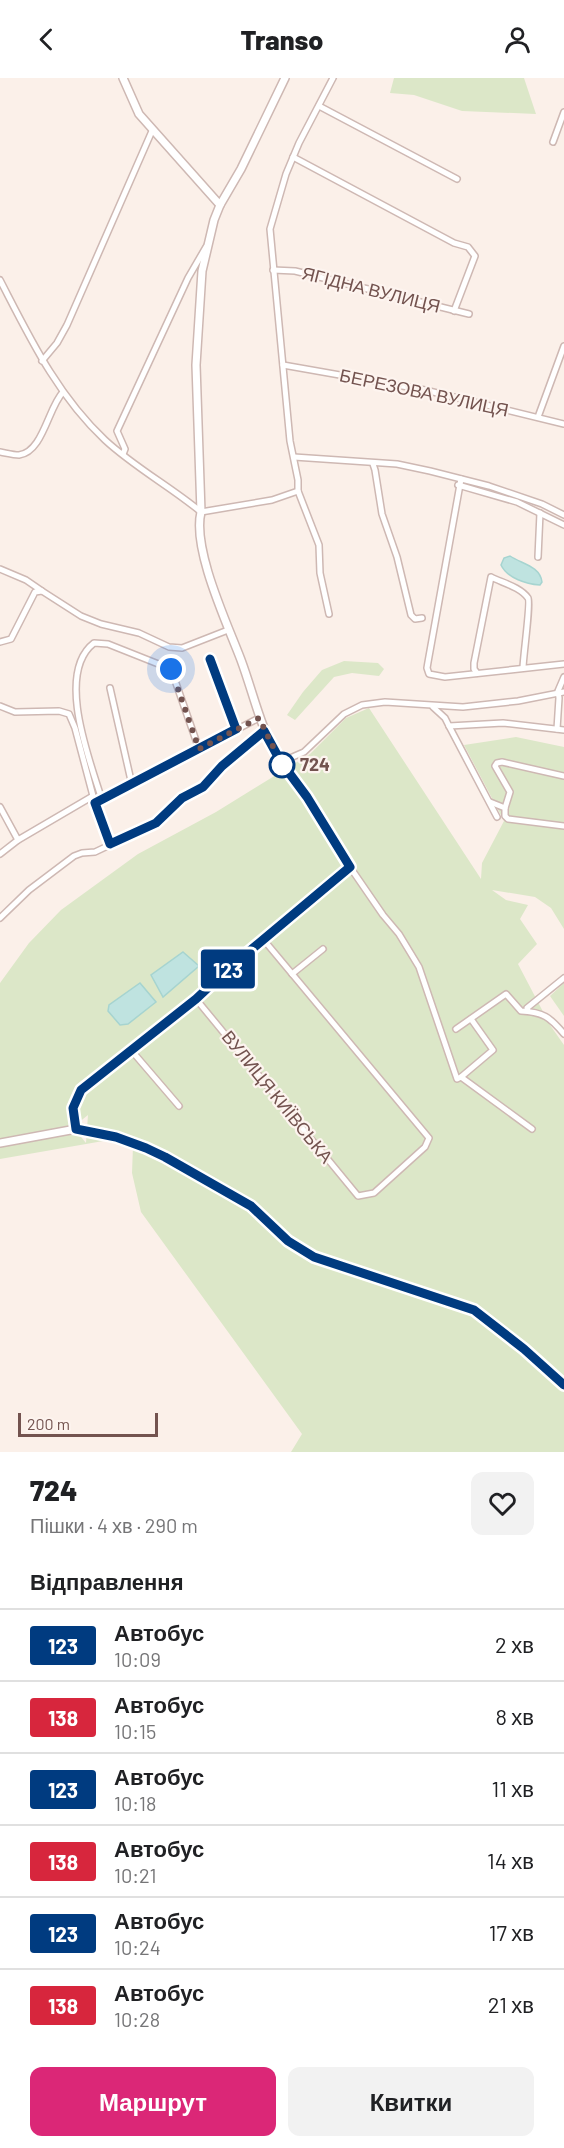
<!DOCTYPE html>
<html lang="uk">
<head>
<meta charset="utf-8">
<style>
	body { margin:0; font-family:Barlow,sans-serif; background:#f2f2f2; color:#202124; height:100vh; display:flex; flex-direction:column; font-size:22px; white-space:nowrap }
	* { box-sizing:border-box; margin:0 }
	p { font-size:20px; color:#757577 }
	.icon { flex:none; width:33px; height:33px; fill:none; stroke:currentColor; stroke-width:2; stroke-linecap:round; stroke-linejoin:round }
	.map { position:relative; height:1374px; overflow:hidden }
	.side { display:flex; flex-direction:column; background:#fff; flex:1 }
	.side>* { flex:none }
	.badge { padding:0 12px; border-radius:4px; font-size:21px; line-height:39px }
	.scale { position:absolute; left:18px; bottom:15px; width:140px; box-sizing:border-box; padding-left:6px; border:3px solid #73534f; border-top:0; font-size:16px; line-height:21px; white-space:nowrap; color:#73534f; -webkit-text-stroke:4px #fdf4ef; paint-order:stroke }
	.you { position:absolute; width:30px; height:30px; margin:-15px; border:4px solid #fff; border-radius:50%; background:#1a73e8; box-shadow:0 0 0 9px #1a73e833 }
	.map>.badge { position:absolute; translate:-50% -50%; box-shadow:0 0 0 3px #fff }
	h2 { padding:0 30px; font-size:22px; line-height:54px }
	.round { display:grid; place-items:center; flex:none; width:63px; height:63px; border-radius:12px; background:#f2f2f2 }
	.head { display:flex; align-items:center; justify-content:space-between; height:102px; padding:0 30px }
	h1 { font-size:28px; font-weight:800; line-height:45px }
	.button { display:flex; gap:12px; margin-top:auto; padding:12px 30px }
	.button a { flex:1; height:69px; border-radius:12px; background:#db2777; color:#fff; font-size:24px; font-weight:800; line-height:69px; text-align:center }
	.button a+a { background:#f2f2f2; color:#202124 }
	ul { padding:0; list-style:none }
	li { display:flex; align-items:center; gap:18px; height:72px; padding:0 30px; border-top:2px solid #e0e0e0 }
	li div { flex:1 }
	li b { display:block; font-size:22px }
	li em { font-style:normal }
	li .badge { min-width:66px; font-weight:700; text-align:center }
	header { display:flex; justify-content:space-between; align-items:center; height:78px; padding:0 30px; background:#fff; font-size:27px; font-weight:800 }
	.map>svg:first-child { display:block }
</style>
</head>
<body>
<header><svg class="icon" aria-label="back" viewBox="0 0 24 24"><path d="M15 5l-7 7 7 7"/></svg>Transo<svg class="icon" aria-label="person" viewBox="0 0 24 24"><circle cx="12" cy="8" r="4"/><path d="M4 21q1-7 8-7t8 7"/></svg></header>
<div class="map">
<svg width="564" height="1374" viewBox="0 0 564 1374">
	<rect width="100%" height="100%" fill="#fbf0e9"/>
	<!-- green -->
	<g fill="#dce7c8" fill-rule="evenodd">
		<polygon points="394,0 524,0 536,36 462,33 414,17 390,15"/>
		<polygon points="344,583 378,585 384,591 379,598 352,595 334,599 295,642 287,637 303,614 322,592"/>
		<path d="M369,630L481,801L482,785L504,743L464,667L516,659L564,669V851L551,830L535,819L492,812L506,822L528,827L520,841L537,866L518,886L550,947L564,967V1374H291L302,1356L141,1134L132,1095L133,1068L109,1062L0,1081V905L29,865L61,832L138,776L216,734L310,676L346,640ZM88,1037L86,1065L73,1049Z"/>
		<polygon points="564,905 564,938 550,918"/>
	</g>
	<!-- water -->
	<g fill="#bfe3e0" stroke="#a6d4d0" stroke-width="1.5">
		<path d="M510,478C522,486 540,488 542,504L540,507C526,506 507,500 501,487L504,480Z"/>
		<polygon points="183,874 199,888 163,919 151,897"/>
		<polygon points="140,905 156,924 128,946 120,947 108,933 109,927"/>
	</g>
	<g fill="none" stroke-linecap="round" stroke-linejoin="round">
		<defs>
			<g id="minor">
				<polyline points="319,28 457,101"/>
				<polyline points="553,64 564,34"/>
				<polyline points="293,79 454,165 468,169 475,178 454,233"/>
				<polyline points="273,192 295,193 469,236"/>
				<path d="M0,202C30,260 57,317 105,362C134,389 171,409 201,434L272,422L298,413V402L290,363L270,151L286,96L299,65L333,0"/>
				<polyline points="42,283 57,265 67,247 152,53"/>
				<polyline points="283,287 425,312 564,346"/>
				<polyline points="538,339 564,268"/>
				<path d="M0,374C6,375 13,377 19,377C43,374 48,330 63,314"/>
				<polyline points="123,376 125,371 117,353 188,200 206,169"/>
				<polyline points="294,379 397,386 430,393 489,408 542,426 564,437"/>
				<polyline points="373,386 375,392 382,436 397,479 411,537 415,541 422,540"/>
				<polyline points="461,401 428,584 427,590 429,596 445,599 564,586"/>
				<polyline points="458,407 517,424 564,447"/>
				<polyline points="298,413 319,467 320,495 329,536"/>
				<polyline points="538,479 540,435"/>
				<polyline points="0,491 26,502 42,513 35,514 11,561 0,564"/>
				<polyline points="42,513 81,538 101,546 139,555 169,569 182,570 228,552"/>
				<polyline points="210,581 236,651"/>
				<path d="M477,595L474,591V585L491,499C503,505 520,509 528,520C531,524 523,580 523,590"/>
				<polyline points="110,610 132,707"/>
				<polyline points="0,628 15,634 59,633 69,636 75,650 93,718"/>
				<polyline points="433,629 445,640 449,648 497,739"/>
				<polyline points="449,648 503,645 564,652"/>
				<polyline points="557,651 559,620 558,613 564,599"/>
				<polyline points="281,684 304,674 344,636 362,627 385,624 463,629 518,623 564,614"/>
				<path d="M102,722C90,683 55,595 94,565L108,566L171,591L199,671"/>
				<polyline points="490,724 505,730 505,738 508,741 564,748"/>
				<polyline points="95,725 259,640"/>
				<polyline points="0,729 18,762"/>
				<polyline points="505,730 510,714 495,688 497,685 502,684 564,698"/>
				<polyline points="0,776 18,762 93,718 110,766"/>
				<polyline points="350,789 383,837 399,856 419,889 457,1001 461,999 532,1051"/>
				<polyline points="0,840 29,812 74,778 82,775 95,774 156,745 182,720 203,709 222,688 264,653"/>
				<polyline points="292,896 323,871"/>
				<polyline points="196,921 358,1118 374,1115 425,1069 429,1060 263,861"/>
				<polyline points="528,933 527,930 564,900"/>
				<path d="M456,951L506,916L521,933C543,934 550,939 564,956"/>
				<polyline points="131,972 179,1028"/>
				<polyline points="461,999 493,972 471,941"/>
			</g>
			<g id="tertiary">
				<polyline points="123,0 139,36 220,127"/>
				<path d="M76,1051L73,1030L81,1012L199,918L228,891L350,789C337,766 323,742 307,720C298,707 288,696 280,683C260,650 254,617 241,582C227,545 192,471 201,434L196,287L202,193L214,142L220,127L241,91L285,0"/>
				<polyline points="0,1065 76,1051 116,1059 146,1069 251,1128 288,1163 314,1179 474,1232 524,1271 564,1307"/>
			</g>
		</defs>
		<!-- minor casing -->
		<use href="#minor" stroke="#ceb8b3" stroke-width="8"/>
		<!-- tertiary casing -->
		<use href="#tertiary" stroke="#ceb8b3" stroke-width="10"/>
		<!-- minor -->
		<use href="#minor" stroke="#fff" stroke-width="5"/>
		<!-- tertiary -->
		<use href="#tertiary" stroke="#fff" stroke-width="7"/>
	</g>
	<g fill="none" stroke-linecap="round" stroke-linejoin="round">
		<defs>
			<polyline id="line" points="210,581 236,651 95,725 110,766 156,745 182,720 203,709 222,688 264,653 281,684 307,719 350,789 228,891 196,921 81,1012 73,1030 76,1051 116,1059 146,1070 165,1079 251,1128 288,1163 314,1179 474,1232 524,1271 564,1307"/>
		</defs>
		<!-- line casing -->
		<use href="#line" stroke="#fff" stroke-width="14"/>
		<!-- line -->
		<use href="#line" stroke="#003b80" stroke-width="9"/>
		<!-- walk -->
		<polyline stroke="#73534f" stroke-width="6" stroke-dasharray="0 10.8" points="171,591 199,671 259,640 282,687"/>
	</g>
	<!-- markers -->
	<circle fill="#fff" stroke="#003b80" stroke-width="3" cx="282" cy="687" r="12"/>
	<g text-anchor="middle" stroke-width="4.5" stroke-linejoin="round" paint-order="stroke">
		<!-- street labels -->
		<g font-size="18" fill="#73534f" stroke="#fdf4ef">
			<text transform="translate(371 212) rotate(14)" y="6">ЯГІДНА ВУЛИЦЯ</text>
			<text transform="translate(424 315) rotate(12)" y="6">БЕРЕЗОВА ВУЛИЦЯ</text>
			<text transform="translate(277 1019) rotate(51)" y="6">ВУЛИЦЯ КИЇВСЬКА</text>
		</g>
		<!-- stop labels -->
		<g font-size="18" font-weight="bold" fill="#73534f" stroke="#fdf4ef" text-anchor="start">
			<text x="300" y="693">724</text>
		</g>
	</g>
</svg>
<div class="scale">200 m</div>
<div class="you" style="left:171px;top:591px"></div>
<b class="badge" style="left:228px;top:891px;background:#003b80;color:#fff">123</b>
</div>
<section class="side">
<div class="head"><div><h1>724</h1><p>Пішки · 4 хв · 290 m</p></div><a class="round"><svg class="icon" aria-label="heart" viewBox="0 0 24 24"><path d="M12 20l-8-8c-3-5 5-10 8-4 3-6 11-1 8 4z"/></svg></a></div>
<h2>Відправлення</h2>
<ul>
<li><span class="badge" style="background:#003b80;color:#fff">123</span><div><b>Автобус</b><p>10:09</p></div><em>2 хв</em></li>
<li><span class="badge" style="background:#d7263d;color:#fff">138</span><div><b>Автобус</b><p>10:15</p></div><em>8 хв</em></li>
<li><span class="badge" style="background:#003b80;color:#fff">123</span><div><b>Автобус</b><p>10:18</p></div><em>11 хв</em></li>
<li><span class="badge" style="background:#d7263d;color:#fff">138</span><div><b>Автобус</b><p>10:21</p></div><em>14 хв</em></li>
<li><span class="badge" style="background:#003b80;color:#fff">123</span><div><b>Автобус</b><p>10:24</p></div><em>17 хв</em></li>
<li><span class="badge" style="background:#d7263d;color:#fff">138</span><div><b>Автобус</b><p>10:28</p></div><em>21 хв</em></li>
</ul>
<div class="button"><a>Маршрут</a><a>Квитки</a></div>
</section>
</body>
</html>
